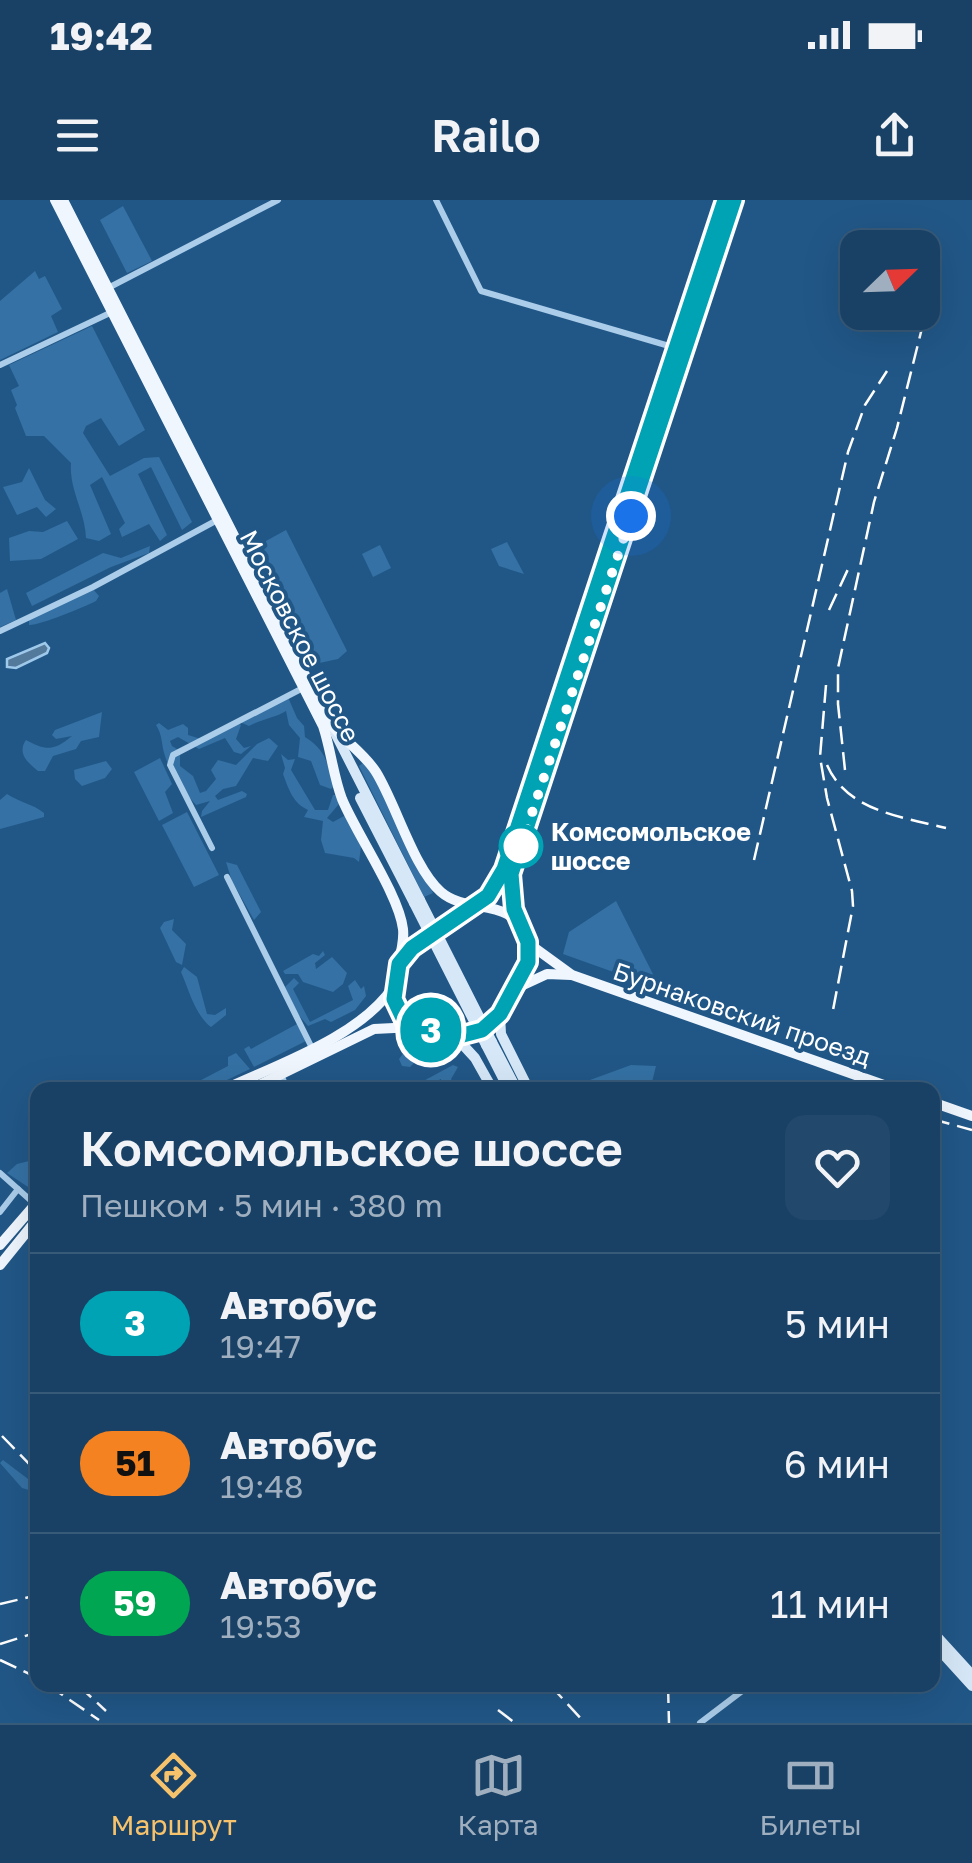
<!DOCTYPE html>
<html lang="ru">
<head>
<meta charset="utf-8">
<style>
	body { margin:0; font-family:"Golos Text",sans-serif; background:#22486b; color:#f1f3f6; height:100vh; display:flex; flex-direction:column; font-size:38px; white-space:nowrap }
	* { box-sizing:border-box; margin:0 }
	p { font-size:32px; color:#9fafbf }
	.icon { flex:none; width:55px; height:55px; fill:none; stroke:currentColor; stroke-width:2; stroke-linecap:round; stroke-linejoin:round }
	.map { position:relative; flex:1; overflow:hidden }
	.panel { position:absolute; left:30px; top:882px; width:910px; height:610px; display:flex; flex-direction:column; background:#194165; border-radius:20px; box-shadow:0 10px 40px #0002,0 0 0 2px #375a79 }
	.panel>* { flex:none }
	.badge { padding:0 20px; border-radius:32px; font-size:35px; line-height:65px }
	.needle { width:65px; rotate:67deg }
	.fabs { position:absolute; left:840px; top:30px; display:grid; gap:20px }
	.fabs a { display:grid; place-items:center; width:100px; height:100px; border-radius:20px; background:#194165; box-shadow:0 10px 40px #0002,0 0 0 2px #375a79; font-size:50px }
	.you { position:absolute; width:50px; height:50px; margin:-25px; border:8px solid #fff; border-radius:50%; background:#1a73e8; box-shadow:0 0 0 15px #1a73e833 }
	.map>.badge { position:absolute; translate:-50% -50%; box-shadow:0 0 0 5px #fff }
	.round { display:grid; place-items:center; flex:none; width:105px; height:105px; border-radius:20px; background:#22486b }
	.summary { display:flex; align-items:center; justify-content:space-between; height:170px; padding:0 50px }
	h1 { font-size:48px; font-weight:600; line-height:75px }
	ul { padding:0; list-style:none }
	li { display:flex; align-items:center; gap:30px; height:140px; padding:0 50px; border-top:2px solid #375a79 }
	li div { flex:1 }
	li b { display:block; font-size:38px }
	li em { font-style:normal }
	li .badge { min-width:110px; font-weight:700; text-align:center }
	.status { display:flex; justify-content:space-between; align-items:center; height:70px; padding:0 50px; background:#194165; direction:ltr }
	.status svg { height:28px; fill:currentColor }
	header { display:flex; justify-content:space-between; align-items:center; height:130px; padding:0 50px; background:#194165; font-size:45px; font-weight:600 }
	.tab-bar { display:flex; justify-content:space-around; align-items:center; height:140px; border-top:2px solid #375a79; background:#194165; font-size:28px; color:#9fafbf }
	.tab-bar a { display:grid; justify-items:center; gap:5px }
	.tab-bar .active { color:#f6c26c }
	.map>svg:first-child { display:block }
</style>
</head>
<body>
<div class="status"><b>19:42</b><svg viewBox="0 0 49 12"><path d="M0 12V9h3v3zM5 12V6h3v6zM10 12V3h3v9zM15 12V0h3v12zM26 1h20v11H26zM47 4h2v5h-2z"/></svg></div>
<header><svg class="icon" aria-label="menu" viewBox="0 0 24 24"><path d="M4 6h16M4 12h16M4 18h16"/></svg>Railo<svg class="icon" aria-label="share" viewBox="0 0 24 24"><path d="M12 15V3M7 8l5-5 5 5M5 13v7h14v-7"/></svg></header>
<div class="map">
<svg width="972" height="1523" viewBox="0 0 972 1523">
	<rect width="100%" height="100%" fill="#215787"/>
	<!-- green -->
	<g fill="#3571a4">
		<polygon points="123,6 152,61 127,73 100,20"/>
		<polygon points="35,71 39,79 45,76 62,109 51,116 58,132 0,160 0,101"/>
		<path d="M92,126L145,230L119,246L101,218L86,226L83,233L110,276L144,258L159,257L192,322L182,330L151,267L138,274L167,335L160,341L149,324L122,337L119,329L125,323L102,277L90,285L111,334L99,341L86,338C85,311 69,290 71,263L44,236H26L15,208L17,205L11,190L19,186L9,165Z"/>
		<polygon points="29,268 45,300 56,309 46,317 37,307 17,315 3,287 22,282"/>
		<polygon points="67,321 78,339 41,359 10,361 9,338 29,331 43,332"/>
		<polygon points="286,330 347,451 338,459 310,465 262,361 266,341"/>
		<polygon points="507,342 524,374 499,366 491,349"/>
		<polygon points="380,345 391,368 373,377 362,354"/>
		<polygon points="150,346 149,353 111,367 32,406 26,393 103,353 121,358"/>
		<path d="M92,388L99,396L96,401C84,407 38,426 29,425V419Z"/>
		<polygon points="7,389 16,420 0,427 0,393"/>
		<path d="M287,495L297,518L304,526L305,537C326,550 329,565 333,587L331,589L320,585L311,561L298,557L300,538L289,525L286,511C277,517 262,519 249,526L242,523V517Z"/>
		<path d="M102,512L99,537L81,541L76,549L53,556L45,571H38C27,562 17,553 26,540C46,551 54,551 72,536L56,539L52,535L55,530Z"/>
		<path d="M236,522L241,525L236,539L244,548L251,546L241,554L234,552L225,538L199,549L178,537L170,541L172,546L180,551V566L193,576L200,593L206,591L216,579L211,570L218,560L236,565L257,544L269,538L278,546L268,561L253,558L236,586L223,589L215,596L218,600L242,591L247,594L246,597L201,617L202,611L210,601L196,605C185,593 170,572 165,556C161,544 163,536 156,525L159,523L168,530L183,524L188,528V535L201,539Z"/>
		<path d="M281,554L288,560L295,559L291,570L315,610H328L333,595H336L339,604L327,618L333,622L346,615L361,646L359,662L354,658L325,653L321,640L323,621L304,617L308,610C293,603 289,590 283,574L285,568Z"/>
		<polygon points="160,558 172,584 165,592 173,613 159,621 134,572"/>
		<polygon points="106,561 112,569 105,578 82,586 75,579 74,570"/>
		<polygon points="364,562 377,581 433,693 424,697 359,566"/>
		<path d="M7,594C19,602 33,604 44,613V617L0,629V600Z"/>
		<polygon points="187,612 219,675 194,687 162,625"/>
		<polygon points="226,662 237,665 261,712 254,720 232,681"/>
		<polygon points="616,701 657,782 675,788 675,794 563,754 569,732"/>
		<polygon points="174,719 172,730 186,744 182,765 176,762 160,728 164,722"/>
		<polygon points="323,751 325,755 315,763 316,769 332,757 347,773 343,784 333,792 303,782 298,774 285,774 283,771 313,754 319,756"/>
		<path d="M184,767L197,777L207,814L215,815L226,808V815L211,827C195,815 189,790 181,772Z"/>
		<polygon points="294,778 299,783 293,789 310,822 353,800 348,786 355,780 361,789 364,786 366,796 355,810 331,822 325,819 308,826 296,812 285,787"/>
		<polygon points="297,824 306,841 254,867 244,849 249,846 251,849"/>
		<polygon points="406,836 436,840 439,845 433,856 417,860 410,867 402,866 399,859 405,851 417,853 415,846 401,844 400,841"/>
		<polygon points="236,853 250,869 206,890 182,890 228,866 228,857"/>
		<polygon points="453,865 458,867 451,879 458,890 443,890 441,879 428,885 431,890 421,890 416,885"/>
		<polygon points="631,865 656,866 650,890 595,890 590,880"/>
		<polygon points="37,959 37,988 34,991 7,973 17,964"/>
		<polygon points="3,1260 32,1282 37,1281 37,1298 32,1298 29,1290 22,1288 0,1263"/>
	</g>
	<!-- water -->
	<polygon fill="#53799b" stroke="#9fc9eb" stroke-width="2.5" points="45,443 49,448 47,453 16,468 7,467 7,459"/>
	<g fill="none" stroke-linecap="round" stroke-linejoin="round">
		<!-- street -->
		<g stroke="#abcdea" stroke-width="6">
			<polyline points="436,0 481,91 676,148"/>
			<polyline points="108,88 278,0"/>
			<polyline points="0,165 112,112"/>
			<polyline points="0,431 93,387 221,318"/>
			<polyline points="212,648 170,565 173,555 303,488"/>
			<polyline points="227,677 312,848"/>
			<polyline points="281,875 288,890"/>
			<polyline points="0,973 37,1006"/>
			<polyline points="0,1012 18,989"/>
			<polyline points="700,1523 750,1485"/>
		</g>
		<!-- secondary -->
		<g stroke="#d6e8f8" stroke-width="10">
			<polyline points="332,527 420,700"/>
			<polyline points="360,598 414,703"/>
			<polyline points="476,706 495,688 505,669 725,0"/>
			<polyline points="519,725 510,687 511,674 735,0"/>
			<polyline points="500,814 501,834 529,890"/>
			<polyline points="453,834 475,858 493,890"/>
			<polyline points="492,842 517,890"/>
			<polyline points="486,845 509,890"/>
			<polyline points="932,1431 972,1475"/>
			<polyline points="932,1442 972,1486"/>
		</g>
		<!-- primary -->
		<g stroke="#eff6fe" stroke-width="10">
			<path d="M55,0L323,526C331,550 333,575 342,599C357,635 399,695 403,729C406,757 384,785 398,811C404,824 416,827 429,830C443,833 459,837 474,833C503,825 536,771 527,741C513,694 469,716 441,692C414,669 396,604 376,572C364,553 343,540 329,522L63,0"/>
			<polyline points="528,743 572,775 898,890"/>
			<polyline points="401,761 412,748 476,706"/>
			<polyline points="521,786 547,774 571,775"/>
			<path d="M223,890C276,865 360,837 393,787"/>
			<polyline points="249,890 374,829 414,827"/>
			<polyline points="932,902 972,916"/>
			<polyline points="0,1045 38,1001"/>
			<polyline points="0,1065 38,1018"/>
		</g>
		<!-- rail -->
		<g stroke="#fff" stroke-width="2.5" stroke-dasharray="18 8" stroke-linecap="butt">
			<polyline points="829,410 849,367"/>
			<polyline points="826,485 820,557 827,598 852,691 853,706 833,810"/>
			<path d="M827,565C847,611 902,617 946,628"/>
			<polyline points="845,570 838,504 838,468 874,302 897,228 932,88"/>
			<polyline points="754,660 848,252 865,205 887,171"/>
			<polyline points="932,919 972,930"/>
			<polyline points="2,1236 38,1273"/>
			<polyline points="0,1404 38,1395"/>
			<polyline points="0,1444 38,1432"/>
			<polyline points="0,1460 38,1478"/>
			<polyline points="48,1485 99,1520"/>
			<polyline points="78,1485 106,1511"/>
			<polyline points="110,1485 112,1487"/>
			<polyline points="550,1485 585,1523"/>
			<polyline points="668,1485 669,1523"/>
			<polyline points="498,1510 515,1523"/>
		</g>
		<!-- secondary-bridge -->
		<g stroke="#d6e8f8" stroke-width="10">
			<polyline points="420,700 492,842"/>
			<polyline points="414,703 486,845"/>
		</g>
	</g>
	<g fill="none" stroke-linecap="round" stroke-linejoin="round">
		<defs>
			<polyline id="line" points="725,0 504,669 488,696 412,748 399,764 394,799 404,820 416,827 463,835 482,830 500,814 528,762 528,742 514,709 511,674 734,0"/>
		</defs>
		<!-- line casing -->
		<use href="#line" stroke="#fff" stroke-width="22"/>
		<!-- line -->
		<use href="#line" stroke="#00a3b4" stroke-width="15"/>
		<!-- walk -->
		<polyline stroke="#fff" stroke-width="10" stroke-dasharray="0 18" points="521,646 631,316"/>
	</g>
	<!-- markers -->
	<circle fill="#fff" stroke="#00a3b4" stroke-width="5" cx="521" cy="646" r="20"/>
	<g text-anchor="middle" stroke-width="8" stroke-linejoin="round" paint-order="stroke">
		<!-- street labels -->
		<g font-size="25" fill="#fff" stroke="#215787">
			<text transform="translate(300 436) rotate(63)" y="9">Московское шоссе</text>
			<text transform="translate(742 814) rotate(19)" y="9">Бурнаковский проезд</text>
		</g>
		<!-- stop labels -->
		<g font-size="25" font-weight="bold" fill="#fff" stroke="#215787" text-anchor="start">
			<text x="551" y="641">Комсомольское<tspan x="551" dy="29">шоссе</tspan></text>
		</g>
	</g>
</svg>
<div class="fabs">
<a><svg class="needle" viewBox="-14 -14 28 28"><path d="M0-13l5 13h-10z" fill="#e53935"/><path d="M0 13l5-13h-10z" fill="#9fafbf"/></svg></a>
</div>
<div class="you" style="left:631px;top:316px"></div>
<b class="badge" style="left:431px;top:830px;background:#00a3b4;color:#fff">3</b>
<section class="panel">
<div class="summary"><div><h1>Комсомольское шоссе</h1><p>Пешком · 5 мин · 380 m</p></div><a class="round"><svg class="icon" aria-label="heart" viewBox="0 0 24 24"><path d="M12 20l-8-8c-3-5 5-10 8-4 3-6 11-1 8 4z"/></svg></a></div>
<ul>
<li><span class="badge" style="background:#00a3b4;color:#fff">3</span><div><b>Автобус</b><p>19:47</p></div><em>5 мин</em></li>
<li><span class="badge" style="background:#f58220;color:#111">51</span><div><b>Автобус</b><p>19:48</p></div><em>6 мин</em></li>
<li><span class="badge" style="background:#00a651;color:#fff">59</span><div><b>Автобус</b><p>19:53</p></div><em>11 мин</em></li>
</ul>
</section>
</div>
<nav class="tab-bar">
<a class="active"><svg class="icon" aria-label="directions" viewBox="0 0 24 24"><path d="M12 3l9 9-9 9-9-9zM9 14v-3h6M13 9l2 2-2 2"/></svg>Маршрут</a>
<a><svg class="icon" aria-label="map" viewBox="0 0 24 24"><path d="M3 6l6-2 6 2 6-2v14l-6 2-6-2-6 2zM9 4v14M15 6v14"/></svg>Карта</a>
<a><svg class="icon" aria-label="tickets" viewBox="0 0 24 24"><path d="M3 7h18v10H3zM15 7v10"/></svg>Билеты</a>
</nav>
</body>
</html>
